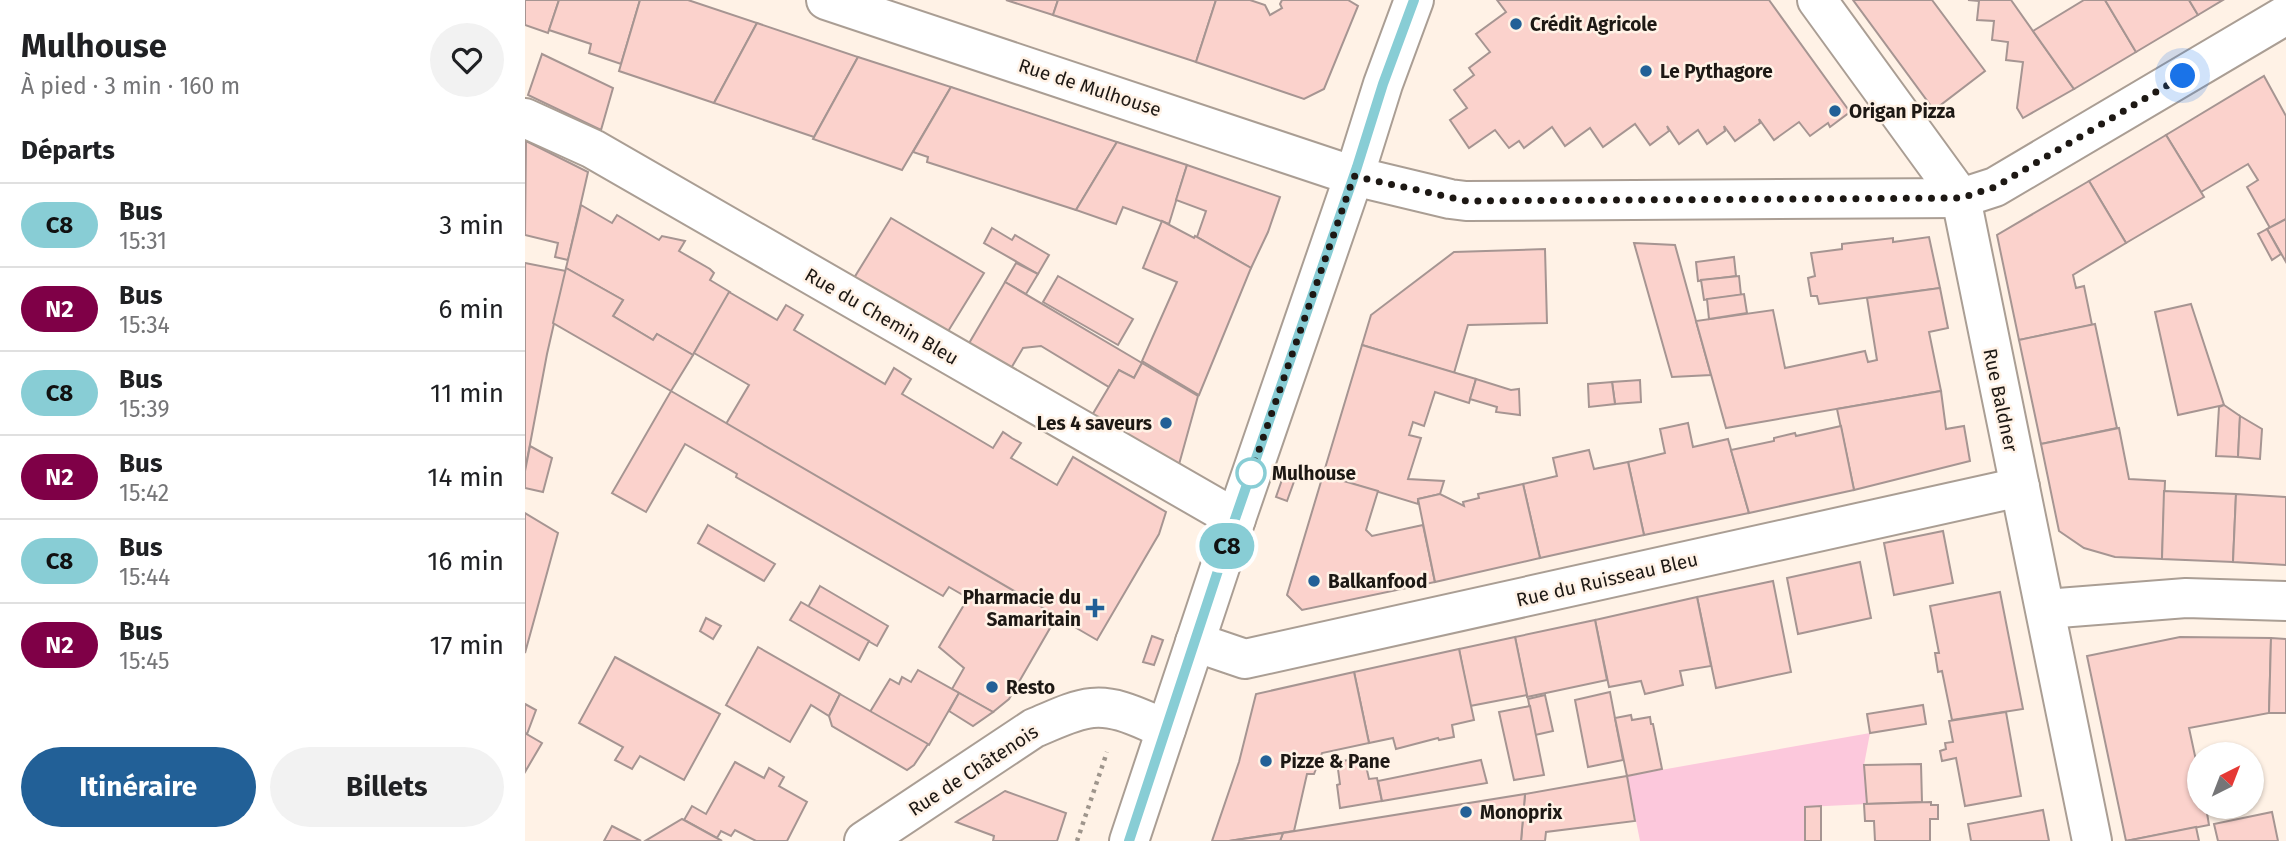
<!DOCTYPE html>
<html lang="fr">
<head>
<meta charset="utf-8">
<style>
	body { margin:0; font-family:"Fira Sans",sans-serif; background:#f2f2f2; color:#202124; height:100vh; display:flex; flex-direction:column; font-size:26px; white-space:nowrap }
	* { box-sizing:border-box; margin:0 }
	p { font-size:23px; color:#757577 }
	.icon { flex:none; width:38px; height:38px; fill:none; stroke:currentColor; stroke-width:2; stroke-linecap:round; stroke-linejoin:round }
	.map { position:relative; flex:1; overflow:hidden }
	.panel { display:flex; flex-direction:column; background:#fff; width:525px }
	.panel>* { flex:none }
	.badge { padding:0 14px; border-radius:23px; font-size:24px; line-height:46px }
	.needle { width:46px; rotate:42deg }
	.tools { position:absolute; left:1662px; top:742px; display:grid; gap:14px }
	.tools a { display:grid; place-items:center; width:77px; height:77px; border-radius:50%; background:#fff; box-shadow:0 2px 5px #0004; font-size:35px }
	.you { position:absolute; width:35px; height:35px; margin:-18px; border:5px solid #fff; border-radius:50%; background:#1a73e8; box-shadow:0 0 0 10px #1a73e833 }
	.map>.badge { position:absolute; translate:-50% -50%; box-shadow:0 0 0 4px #fff }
	h2 { padding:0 21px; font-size:26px; line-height:63px }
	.round { display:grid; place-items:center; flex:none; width:74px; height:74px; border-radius:37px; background:#f2f2f2 }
	.overview { display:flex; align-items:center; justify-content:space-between; height:119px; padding:0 21px }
	h1 { font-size:33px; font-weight:700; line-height:52px }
	.button { display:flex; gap:14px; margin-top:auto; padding:14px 21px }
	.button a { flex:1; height:80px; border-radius:42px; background:#226097; color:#fff; font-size:28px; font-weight:700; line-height:80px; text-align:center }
	.button a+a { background:#f2f2f2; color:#202124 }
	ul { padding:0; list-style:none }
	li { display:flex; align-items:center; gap:21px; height:84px; padding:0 21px; border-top:2px solid #e0e0e0 }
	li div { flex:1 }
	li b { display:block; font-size:26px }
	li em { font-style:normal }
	li .badge { min-width:77px; font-weight:700; text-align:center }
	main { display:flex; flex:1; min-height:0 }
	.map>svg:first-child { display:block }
</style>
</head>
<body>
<main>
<section class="panel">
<div class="overview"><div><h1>Mulhouse</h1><p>À pied · 3 min · 160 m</p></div><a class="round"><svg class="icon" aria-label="heart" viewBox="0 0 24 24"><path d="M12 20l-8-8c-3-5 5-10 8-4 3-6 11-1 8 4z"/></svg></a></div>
<h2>Départs</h2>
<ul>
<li><span class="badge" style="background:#88cdd5;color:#111">C8</span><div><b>Bus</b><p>15:31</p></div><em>3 min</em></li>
<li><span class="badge" style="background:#7f0047;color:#fff">N2</span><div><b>Bus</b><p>15:34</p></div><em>6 min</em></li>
<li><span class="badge" style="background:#88cdd5;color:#111">C8</span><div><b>Bus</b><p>15:39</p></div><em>11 min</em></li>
<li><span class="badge" style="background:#7f0047;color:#fff">N2</span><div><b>Bus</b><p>15:42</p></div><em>14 min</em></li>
<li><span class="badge" style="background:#88cdd5;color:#111">C8</span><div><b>Bus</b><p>15:44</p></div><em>16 min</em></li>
<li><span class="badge" style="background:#7f0047;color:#fff">N2</span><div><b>Bus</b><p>15:45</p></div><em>17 min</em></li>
</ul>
<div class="button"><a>Itinéraire</a><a>Billets</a></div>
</section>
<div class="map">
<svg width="1761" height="841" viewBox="0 0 1761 841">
	<rect width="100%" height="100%" fill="#fff2e6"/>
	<!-- green -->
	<polygon fill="#fcc8dc" points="1345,733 1339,765 1342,804 1281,807 1280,841 1115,841 1102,776"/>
	<!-- building -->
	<g fill="#fbd2cc" stroke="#a69592" stroke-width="2">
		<polygon points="0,0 34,0 23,33 0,25"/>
		<polygon points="34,0 115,0 96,64 64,53 66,44 24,30"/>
		<polygon points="115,0 163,0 232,23 189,103 94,71"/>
		<polygon points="481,0 533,0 528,15"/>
		<polygon points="533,0 691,0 671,62 528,15"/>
		<polygon points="691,0 725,0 740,5 745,15 757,8 755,4 757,0 823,0 833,6 799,89 779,99 671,62"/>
		<polygon points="972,0 1244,0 1325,112 1305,127 1303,123 1285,136 1274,122 1249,140 1234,119 1235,123 1210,141 1199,126 1200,131 1182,144 1173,130 1154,144 1142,126 1144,131 1125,145 1110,124 1078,147 1065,128 1040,146 1027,127 999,148 994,141 984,148 970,130 944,148 925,120 942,108 929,90 949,75 944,68 965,52 951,34 981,12"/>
		<polygon points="1328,0 1407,0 1460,71 1409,110"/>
		<polygon points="1443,0 1486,0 1549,89 1498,118 1492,108 1498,62 1481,60 1483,42 1467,40 1469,21 1452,20 1454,1"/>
		<polygon points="1559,0 1580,0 1611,52 1549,89 1508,31"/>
		<polygon points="1580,0 1664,0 1673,15 1611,52"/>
		<polygon points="1664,0 1698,0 1673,15"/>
		<polygon points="232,23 333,57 289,137 189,103"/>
		<polygon points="17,54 88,88 76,130 3,95"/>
		<polygon points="333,57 426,87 377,170 288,139"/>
		<polygon points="1739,76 1761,116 1761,219 1745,228 1722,187 1733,180 1723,164 1676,192 1641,135"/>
		<polygon points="426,87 592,142 551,210 402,162 403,157 388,152"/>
		<polygon points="1641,135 1679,197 1601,243 1564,181"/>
		<polygon points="1,141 63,172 43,260 30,257 33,243 0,235"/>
		<polygon points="592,142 662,165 644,224 598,207 591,224 551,210"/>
		<polygon points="662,165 755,197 743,232 726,268 672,237 681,211 651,200"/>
		<polygon points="1564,181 1601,243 1548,275 1551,288 1559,286 1567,325 1494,340 1472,235"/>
		<polygon points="56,205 87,223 92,215 134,240 137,236 160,241 154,251 185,269 189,273 185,280 205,292 168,355 132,334 128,340 88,316 98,300 41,268"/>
		<polygon points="366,218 459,273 422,333 329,278"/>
		<polygon points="1761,219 1761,262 1742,229"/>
		<polygon points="637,221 669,238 670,236 726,268 674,395 617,361 652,282 618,268"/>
		<polygon points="467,228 487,240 490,235 524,255 513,274 459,243"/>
		<polygon points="1742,229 1756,254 1747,260 1733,234"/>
		<polygon points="1404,237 1415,288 1294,304 1292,296 1286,296 1283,278 1290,276 1286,253 1317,249 1317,244 1368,238 1368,242"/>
		<polygon points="1109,243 1150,245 1186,375 1147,377"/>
		<polygon points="1020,249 1022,323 943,325 929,373 837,345 846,315 929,252"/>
		<polygon points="1209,257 1211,276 1173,281 1171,262"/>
		<polygon points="0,263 41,271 22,354 0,471"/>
		<polygon points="491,263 513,274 501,294 480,282"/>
		<polygon points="41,268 98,300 88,316 128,340 132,334 168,355 146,391 28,323"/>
		<polygon points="533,276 608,319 593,345 518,302"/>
		<polygon points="1214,276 1216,295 1179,300 1176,280"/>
		<polygon points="480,282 617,363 609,378 594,370 584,387 516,346 498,348 485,370 443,345"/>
		<polygon points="1415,288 1423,328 1404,332 1416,391 1201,428 1171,321 1248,310 1260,368 1340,351 1343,362 1352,360 1342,298"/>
		<polygon points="204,292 252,320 261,305 278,315 269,330 360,384 369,368 386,379 377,394 468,448 478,432 487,438 496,443 486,458 532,485 548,457 641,512 634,534 572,640 201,424 224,385 169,353"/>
		<polygon points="1219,294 1222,313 1184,319 1182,299"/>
		<polygon points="1666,304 1699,405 1653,415 1630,312"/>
		<polygon points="1570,324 1592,428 1516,444 1494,340"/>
		<polygon points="837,345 951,379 944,403 910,392 899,426 888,422 884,435 896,438 883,479 919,481 915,494 893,499 893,504 798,475"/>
		<polygon points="617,363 673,396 653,468 566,417 594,370 609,378"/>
		<polygon points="951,379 986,390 994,389 995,415 971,412 972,407 945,399"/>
		<polygon points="1115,380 1116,402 1090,404 1087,382"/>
		<polygon points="1087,382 1090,404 1064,407 1063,384"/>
		<polygon points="146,391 532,616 484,699 468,712 427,689 439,668 414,647 443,598 424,587 418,596 211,477 212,474 160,444 121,512 87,493"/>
		<polygon points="1416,391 1421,429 1439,426 1445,461 1329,490 1312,409"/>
		<polygon points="1699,405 1715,416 1713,457 1691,456 1694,407"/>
		<polygon points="1715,416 1737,429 1735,459 1713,457"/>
		<polygon points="1163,423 1168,447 1203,439 1224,513 1119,535 1103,462 1140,453 1135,429"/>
		<polygon points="1316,426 1329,490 1224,513 1206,450 1249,441 1249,438 1270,433 1271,436"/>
		<polygon points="1594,428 1604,479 1640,481 1637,559 1590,557 1559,548 1534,531 1516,444"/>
		<polygon points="5,446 27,458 18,492 0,488 0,471"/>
		<polygon points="1064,450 1069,469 1103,462 1119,535 1015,558 998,484 1032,476 1028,458"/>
		<polygon points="760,471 771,476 762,501 751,497"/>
		<polygon points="798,475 853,491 841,530 847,536 898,525 910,582 777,610 762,595"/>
		<polygon points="998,484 1015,558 910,582 893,499 915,494 939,506 938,502 954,498 953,494"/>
		<polygon points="1639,491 1711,494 1708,562 1637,559"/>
		<polygon points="1711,494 1761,497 1761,565 1708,562"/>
		<polygon points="0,513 33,533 0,653"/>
		<polygon points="183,525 250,564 239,581 173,543"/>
		<polygon points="1418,531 1428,583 1369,595 1359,543"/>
		<polygon points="1335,562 1346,618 1273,634 1262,578"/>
		<polygon points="1248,581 1266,672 1191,688 1172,597"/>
		<polygon points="295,586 363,626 352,646 283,607"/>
		<polygon points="1475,592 1498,709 1427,720 1417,671 1413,672 1410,653 1414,653 1405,606"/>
		<polygon points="1172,597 1186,666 1155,671 1158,685 1120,694 1116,681 1084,687 1070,620"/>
		<polygon points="276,602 344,641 334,660 265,620"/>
		<polygon points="181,618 196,626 188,639 175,631"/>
		<polygon points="1070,620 1082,680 1002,697 990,637"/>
		<polygon points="627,636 638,640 629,665 618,662"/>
		<polygon points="990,637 1002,695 945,706 934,649"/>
		<polygon points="1655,637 1746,638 1744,713 1664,728 1675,779 1675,807 1681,807 1684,825 1601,841 1562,656"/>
		<polygon points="1746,638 1761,639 1761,713 1744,713"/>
		<polygon points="233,647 315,694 304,716 286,705 265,742 201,705"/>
		<polygon points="934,649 949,720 927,725 929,737 914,740 913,738 871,749 868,738 844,743 829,672"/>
		<polygon points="90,657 195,714 159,780 115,756 107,769 90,760 98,747 54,723"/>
		<polygon points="393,670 434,693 404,745 345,712 365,679 374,684 377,677 386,682"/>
		<polygon points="829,672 844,743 797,753 789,774 782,774 769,831 704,841 687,841 714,762 731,694"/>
		<polygon points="1085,692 1098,760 1063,767 1050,700"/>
		<polygon points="434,693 468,712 448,726 424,711"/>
		<polygon points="315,694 403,744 389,765 382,770 307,726 304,716"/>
		<polygon points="1020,695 1028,731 1010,735 1003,699"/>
		<polygon points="0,704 11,710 2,734 0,733"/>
		<polygon points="1398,705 1401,724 1345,733 1342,714"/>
		<polygon points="1005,706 1019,775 989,780 974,712"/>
		<polygon points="1481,712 1496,796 1440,806 1431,758 1417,761 1415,751 1421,749 1420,743 1428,742 1424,721"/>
		<polygon points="1106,715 1107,720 1125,717 1126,724 1128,724 1137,769 1102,776 1090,718"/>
		<polygon points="0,733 17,743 0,772"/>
		<polygon points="839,757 844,779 852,778 857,801 815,808 812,785 815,784 812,762"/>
		<polygon points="956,760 962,783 857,801 853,781"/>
		<polygon points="210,762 239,778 244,768 259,777 254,786 282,802 262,841 231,841 210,830 206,836 196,831 192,838 159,820 167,806 181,814"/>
		<polygon points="1396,764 1397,802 1342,804 1339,765"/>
		<polygon points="1102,776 1110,821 1021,832 1020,841 996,841 1000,794"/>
		<polygon points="480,791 541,813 532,841 468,841 469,836 431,822"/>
		<polygon points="1000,794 996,841 755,841 758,833"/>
		<polygon points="1406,802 1406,805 1413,805 1413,819 1405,819 1405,841 1350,841 1349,821 1340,821 1339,804"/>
		<polygon points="1296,806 1296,841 1280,841 1280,807"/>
		<polygon points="1518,810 1524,841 1446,841 1443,824"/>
		<polygon points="1747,812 1753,841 1693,841 1689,824"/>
		<polygon points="157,819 159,820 197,841 120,841"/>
		<polygon points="87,826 116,841 79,841"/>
		<polygon points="1671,827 1674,841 1601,841"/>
		<polygon points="758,833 755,841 704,841"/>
	</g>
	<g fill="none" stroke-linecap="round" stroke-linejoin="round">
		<defs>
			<g id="minor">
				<polyline points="301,0 829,176 925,199 941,201 1436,198 1470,187 1761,15"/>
				<polyline points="1292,0 1436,198 1567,841"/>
				<polyline points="0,118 68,149 711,519"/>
				<polyline points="1521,609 1661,598 1761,601"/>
				<polyline points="670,642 720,659 1495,487"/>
				<path d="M339,841L509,728C527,721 547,710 567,708C592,705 618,720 641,729"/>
			</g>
			<polyline id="tertiary" points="604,841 711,519 832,167 858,84 889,0"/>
		</defs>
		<!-- minor casing -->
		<use href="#minor" stroke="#aa9e94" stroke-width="42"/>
		<!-- tertiary casing -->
		<use href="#tertiary" stroke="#aa9e94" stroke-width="42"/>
		<!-- path -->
		<polyline stroke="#9e958c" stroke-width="4.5" stroke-dasharray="3.5 5" stroke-linecap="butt" points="552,841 582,752"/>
		<!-- minor -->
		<use href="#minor" stroke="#fff" stroke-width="38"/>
		<!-- tertiary -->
		<use href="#tertiary" stroke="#fff" stroke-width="38"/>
	</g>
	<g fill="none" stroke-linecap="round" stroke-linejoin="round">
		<defs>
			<polyline id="line" points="604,841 710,519 832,167 858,84 889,0"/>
		</defs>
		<!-- line casing -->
		<use href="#line" stroke="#fff" stroke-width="16"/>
		<!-- line -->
		<use href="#line" stroke="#88cdd5" stroke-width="10"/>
		<!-- walk -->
		<polyline stroke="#1d1814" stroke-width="7" stroke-dasharray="0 12.6" points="726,473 829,176 941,201 1436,198 1470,187 1658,76"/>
	</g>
	<!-- markers -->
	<g fill="#226097" stroke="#fff2e6" stroke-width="2.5">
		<circle cx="991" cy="24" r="7"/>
		<circle cx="1121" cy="71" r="7"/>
		<circle cx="1310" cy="111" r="7"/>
		<circle cx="641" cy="423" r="7"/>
		<circle cx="789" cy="581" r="7"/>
		<path d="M566.5 597.5h7v7h7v7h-7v7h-7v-7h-7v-7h7z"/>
		<circle cx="467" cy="687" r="7"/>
		<circle cx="741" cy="761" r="7"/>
		<circle cx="941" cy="812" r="7"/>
	</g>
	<circle fill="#fff" stroke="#88cdd5" stroke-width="3.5" cx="726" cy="473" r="14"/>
	<g text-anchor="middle" stroke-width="5" stroke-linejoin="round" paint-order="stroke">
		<!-- poi labels -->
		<g font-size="19" font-weight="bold" fill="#1d1814" stroke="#fff2e6" text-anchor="start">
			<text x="1005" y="31">Crédit Agricole</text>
			<text x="1135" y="78">Le Pythagore</text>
			<text x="1324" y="118">Origan Pizza</text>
			<text x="627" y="430" text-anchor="end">Les 4 saveurs</text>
			<text x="803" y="588">Balkanfood</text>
			<text x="556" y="604" text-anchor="end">Pharmacie du<tspan x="556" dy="22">Samaritain</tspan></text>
			<text x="481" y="694">Resto</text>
			<text x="755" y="768">Pizze &amp; Pane</text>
			<text x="955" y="819">Monoprix</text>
		</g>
		<!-- street labels -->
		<g font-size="19" fill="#1d1814" stroke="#fff2e6">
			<text transform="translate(565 87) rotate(18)" y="7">Rue de Mulhouse</text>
			<text transform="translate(357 316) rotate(30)" y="7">Rue du Chemin Bleu</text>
			<text transform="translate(1476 400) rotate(78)" y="7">Rue Baldner</text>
			<text transform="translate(1082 579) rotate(-13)" y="7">Rue du Ruisseau Bleu</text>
			<text transform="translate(448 770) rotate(-33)" y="7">Rue de Châtenois</text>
		</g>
		<!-- stop labels -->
		<g font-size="19" font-weight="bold" fill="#1d1814" stroke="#fff2e6" text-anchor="start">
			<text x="747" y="480">Mulhouse</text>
		</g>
	</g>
</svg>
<div class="tools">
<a><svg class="needle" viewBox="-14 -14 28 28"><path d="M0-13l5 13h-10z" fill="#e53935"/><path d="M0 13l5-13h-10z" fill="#757577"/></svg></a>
</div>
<div class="you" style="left:1658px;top:76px"></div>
<b class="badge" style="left:702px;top:546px;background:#88cdd5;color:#111">C8</b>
</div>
</main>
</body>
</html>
